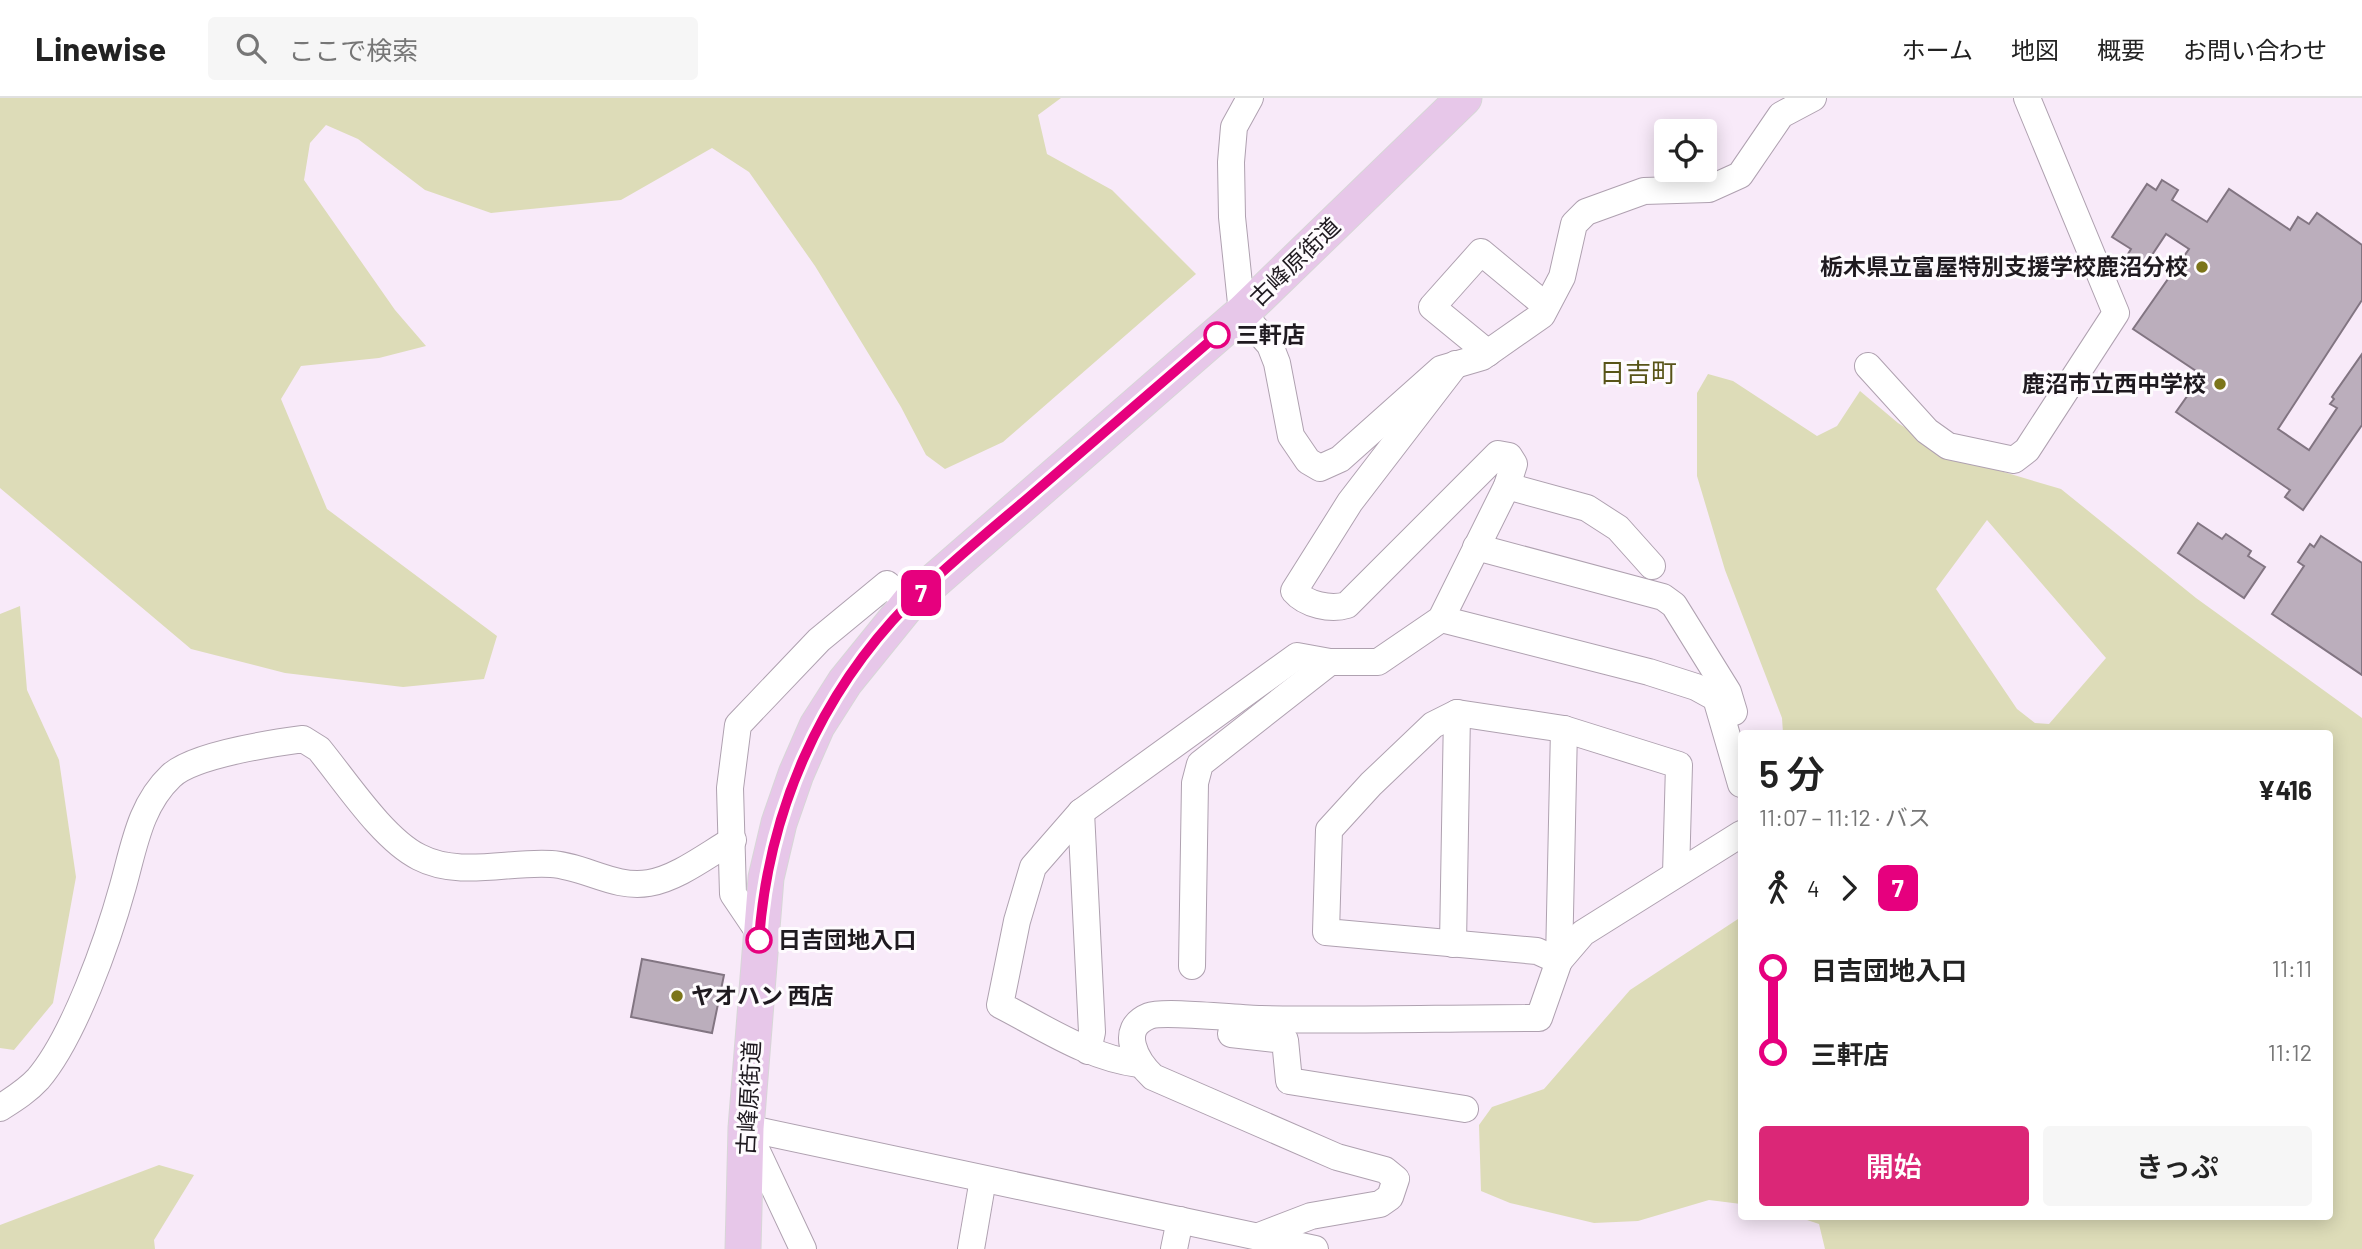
<!DOCTYPE html>
<html lang="ja">
<head>
<meta charset="utf-8">
<style>
	body { margin:0; font-family:Barlow,"Noto Sans JP",sans-serif; background:#f6f6f6; color:#222; height:100vh; display:flex; flex-direction:column; font-size:26px; white-space:nowrap }
	* { box-sizing:border-box; margin:0 }
	p { font-size:23px; color:#767676 }
	.icon { flex:none; width:38px; height:38px; fill:none; stroke:currentColor; stroke-width:2; stroke-linecap:round; stroke-linejoin:round }
	.map { position:relative; flex:1; overflow:hidden }
	.side { position:absolute; left:1738px; top:632px; width:595px; height:490px; display:flex; flex-direction:column; background:#fff; border-radius:7px; box-shadow:0 4px 18px #0003 }
	.side>* { flex:none }
	.badge { padding:0 14px; border-radius:10px; font-size:24px; line-height:46px }
	.controls { position:absolute; left:1654px; top:21px; display:grid; gap:14px }
	.controls a { display:grid; place-items:center; width:63px; height:63px; border-radius:7px; background:#fff; box-shadow:0 4px 18px #0003; font-size:35px }
	.map>.badge { position:absolute; translate:-50% -50%; box-shadow:0 0 0 4px #fff }
	.legs { display:flex; align-items:center; gap:10px; height:77px; padding:0 21px; font-size:23px }
	.legs p { margin-inline-start:auto }
	.overview { display:flex; align-items:center; justify-content:space-between; height:119px; padding:0 21px }
	h1 { font-size:38px; font-weight:600; line-height:52px }
	.cta { display:flex; gap:14px; margin-top:auto; padding:14px 21px }
	.cta a { flex:1; height:80px; border-radius:7px; background:#db2777; color:#fff; font-size:28px; font-weight:600; line-height:80px; text-align:center }
	.cta a+a { background:#f6f6f6; color:#222 }
	ul { padding:0 21px; list-style:none }
	li { display:flex; align-items:center; gap:24px; height:84px; font-size:26px }
	li i { display:grid; place-items:center; width:10px; height:100%; margin:0 9px; background:currentColor }
	li i::after { content:''; width:18px; height:18px; margin:-9px; border:5px solid; border-radius:50%; background:#fff }
	li p { margin-inline-start:auto }
	li:first-child i { background:linear-gradient(#0000 50%,currentColor 0) }
	li:last-child i { background:linear-gradient(currentColor 50%,#0000 0) }
	header { display:flex; align-items:center; gap:42px; box-sizing:border-box; height:98px; padding:0 35px; background:#fff; border-bottom:2px solid #e0e0e0 }
	header strong { font-size:33px }
	nav { display:flex; gap:38px; margin-inline-start:auto; font-size:24px }
	.search { width:490px; height:63px; background:#f6f6f6; display:flex; align-items:center; gap:18px; box-sizing:border-box; padding:0 24px; border-radius:7px; color:#767676; font-size:26px }
	.map>svg:first-child { display:block }
</style>
</head>
<body>
<header>
<strong>Linewise</strong>
<div class="search"><svg class="icon" aria-label="search" viewBox="0 0 24 24"><circle cx="10" cy="10" r="6"/><path d="M15 15l6 6"/></svg>ここで検索</div>
<nav><a>ホーム</a><a>地図</a><a>概要</a><a>お問い合わせ</a></nav>
</header>
<div class="map">
<svg width="2362" height="1151" viewBox="0 0 2362 1151">
	<rect width="100%" height="100%" fill="#f8eaf9"/>
	<!-- green -->
	<g fill="#dddcb8" fill-rule="evenodd">
		<polygon points="0,0 1061,0 1038,17 1047,56 1112,92 1196,176 1003,344 945,371 926,357 901,309 815,168 749,74 712,50 621,102 491,115 425,92 358,41 326,27 310,45 304,82 395,212 426,248 379,260 301,268 281,301 327,411 497,538 484,581 403,589 285,575 191,551 0,390"/>
		<path d="M1708,276L1733,283L1817,338L1837,328L1860,293L1898,325L1950,358L2061,391L2196,500L2362,620V1151H1825L1819,1126L1795,1118H2329V635H1783L1782,620L1725,472L1697,378V295ZM1987,422L2106,560L2049,626L2035,625L2017,611L1936,491Z"/>
		<polygon points="20,508 27,592 59,662 76,779 53,905 14,952 0,950 0,516"/>
		<polygon points="1741,819 1741,1106 1709,1102 1638,1123 1594,1125 1510,1105 1481,1093 1479,1027 1492,1009 1544,991 1630,892"/>
		<polygon points="159,1067 194,1077 154,1142 155,1151 0,1151 0,1127"/>
	</g>
	<!-- building -->
	<g fill="#bbaebc" stroke="#827582" stroke-width="2">
		<polygon points="2162,82 2178,92 2172,102 2207,124 2229,91 2290,132 2298,119 2309,126 2317,115 2362,147 2362,202 2278,331 2309,352 2337,310 2330,306 2334,301 2332,299 2362,256 2362,327 2303,412 2285,399 2290,392 2176,314 2202,277 2133,231 2189,151 2166,136 2142,172 2125,161 2131,151 2112,139 2147,86 2156,92"/>
		<polygon points="2198,425 2222,441 2226,436 2251,453 2248,458 2265,469 2244,500 2178,455"/>
		<polygon points="2321,438 2362,465 2362,577 2272,516 2304,468 2298,464 2310,446 2314,449"/>
		<polygon points="642,861 724,877 712,935 631,919"/>
	</g>
	<g fill="none" stroke-linecap="round" stroke-linejoin="round">
		<defs>
			<g id="minor">
				<polyline points="1250,0 1234,29 1231,64 1232,119 1242,215 1270,247 1277,265 1291,338 1308,363 1320,370 1340,361 1441,271 1482,259 1542,217 1562,179 1574,126 1586,114 1644,93 1709,91 1740,77 1781,17 1813,0"/>
				<polyline points="1488,255 1432,209 1481,154 1546,208"/>
				<polyline points="1868,268 1927,333 1948,348 2014,362 2027,352 2116,215 2027,0"/>
				<polyline points="1507,388 1587,410 1618,430 1652,468"/>
				<polyline points="1476,449 1663,499 1674,507 1728,594 1734,614"/>
				<polyline points="1441,521 1649,574 1696,589 1716,600 1741,686"/>
				<polyline points="1081,714 1092,934 1088,953"/>
				<polyline points="760,836 733,796 730,690 738,627 819,542 887,486 909,505"/>
				<polyline points="1453,846 1457,615"/>
				<polyline points="1559,863 1537,853 1326,834 1329,732 1371,686 1433,627 1457,615 1564,631 1679,667 1676,776"/>
				<polyline points="1559,863 1583,835 1741,736"/>
				<polyline points="1192,868 1195,685 1200,666 1330,564"/>
				<polyline points="1231,936 1285,942 1289,983 1465,1011"/>
				<path d="M1139,966C1089,960 1045,930 1000,907L1017,823L1033,769L1081,714L1297,558L1330,564H1378L1441,521L1507,388L1514,366L1509,358L1498,356L1347,507C1331,512 1306,507 1294,493L1350,404L1456,266"/>
				<path d="M0,1010C14,1001 27,993 38,981C74,939 108,842 123,788C134,749 140,707 171,678C193,657 273,645 303,641L319,651C346,684 383,741 419,759C459,780 509,763 551,766C585,768 614,791 649,785C678,780 707,757 733,742"/>
				<polyline points="746,1030 1315,1151"/>
				<polyline points="747,1032 803,1151"/>
				<path d="M1259,1138L1311,1118L1380,1106L1390,1099L1396,1081L1385,1072L1337,1059L1153,979C1137,964 1117,931 1149,918C1164,912 1240,921 1261,921C1354,923 1447,920 1539,920L1559,863L1564,631"/>
				<polyline points="971,1151 983,1081"/>
				<polyline points="1174,1151 1180,1122"/>
			</g>
			<polyline id="major" points="743,1151 746,1030 766,780 779,725 796,676 817,628 845,584 909,505 1242,215 1464,0"/>
		</defs>
		<!-- minor casing -->
		<use href="#minor" stroke="#afa1b0" stroke-width="28"/>
		<!-- major casing -->
		<use href="#major" stroke="#d7d6d7" stroke-width="37"/>
		<!-- minor -->
		<use href="#minor" stroke="#fff" stroke-width="26"/>
		<!-- major -->
		<use href="#major" stroke="#e7c7e9" stroke-width="35"/>
	</g>
	<g fill="none" stroke-linecap="round" stroke-linejoin="round">
		<defs>
			<path id="line-1" d="M759,842C768,715 819,597 909,505C946,468 988,434 1028,400C1091,346 1154,291 1217,237"/>
		</defs>
		<!-- line-1 casing -->
		<use href="#line-1" stroke="#fff" stroke-width="16"/>
		<!-- line-1 -->
		<use href="#line-1" stroke="#e6007e" stroke-width="10"/>
	</g>
	<!-- markers -->
	<g fill="#7c751a" stroke="#fefbfe" stroke-width="2.5">
		<circle cx="2202" cy="169" r="7"/>
		<circle cx="2220" cy="286" r="7"/>
		<circle cx="677" cy="898" r="7"/>
	</g>
	<g fill="#fff" stroke="#e6007e" stroke-width="3.5">
		<circle cx="1217" cy="237" r="12"/>
		<circle cx="759" cy="842" r="12"/>
	</g>
	<g text-anchor="middle" stroke-width="6" stroke-linejoin="round" paint-order="stroke">
		<!-- street labels -->
		<g font-size="23" fill="#1f1a20" stroke="#fefbfe">
			<text transform="translate(1295 164) rotate(-44)" y="8">古峰原街道</text>
			<text transform="translate(749 1000) rotate(-87)" y="8">古峰原街道</text>
		</g>
		<!-- poi labels -->
		<g font-size="23" font-weight="bold" fill="#1f1a20" stroke="#fefbfe" text-anchor="end">
			<text x="2188" y="177">栃木県立富屋特別支援学校鹿沼分校</text>
			<text x="2206" y="294">鹿沼市立西中学校</text>
			<text x="691" y="906" text-anchor="start">ヤオハン 西店</text>
		</g>
		<!-- stop labels -->
		<g font-size="23" font-weight="bold" fill="#1f1a20" stroke="#fefbfe" text-anchor="start">
			<text x="1236" y="245">三軒店</text>
			<text x="778" y="850">日吉団地入口</text>
		</g>
		<!-- quarter labels -->
		<g font-size="26" fill="#585418" stroke="#fefbfe">
			<text x="1638" y="284">日吉町</text>
		</g>
	</g>
</svg>
<div class="controls">
<a><svg class="icon" aria-label="locate" viewBox="0 0 24 24"><circle cx="12" cy="12" r="6"/><path d="M12 2v4M12 18v4M2 12h4M18 12h4"/></svg></a>
</div>
<b class="badge" style="left:921px;top:495px;background:#e6007e;color:#fff">7</b>
<section class="side">
<div class="overview"><div><h1>5 分</h1><p>11:07 – 11:12 · バス</p></div><b>¥416</b></div>
<div class="legs"><svg class="icon" aria-label="walk" viewBox="0 0 24 24"><circle cx="13" cy="4" r="2"/><path d="M13 8l-2 6 4 7M11 14l-3 7M7 12l3-4h3l4 4"/></svg>4<svg class="icon" aria-label="forward" viewBox="0 0 24 24"><path d="M9 5l7 7-7 7"/></svg><b class="badge" style="background:#e6007e;color:#fff">7</b></div>
<ul>
<li><i style="color:#e6007e"></i><b>日吉団地入口</b><p>11:11</p></li>
<li><i style="color:#e6007e"></i><b>三軒店</b><p>11:12</p></li>
</ul>
<div class="cta"><a>開始</a><a>きっぷ</a></div>
</section>
</div>
</body>
</html>
